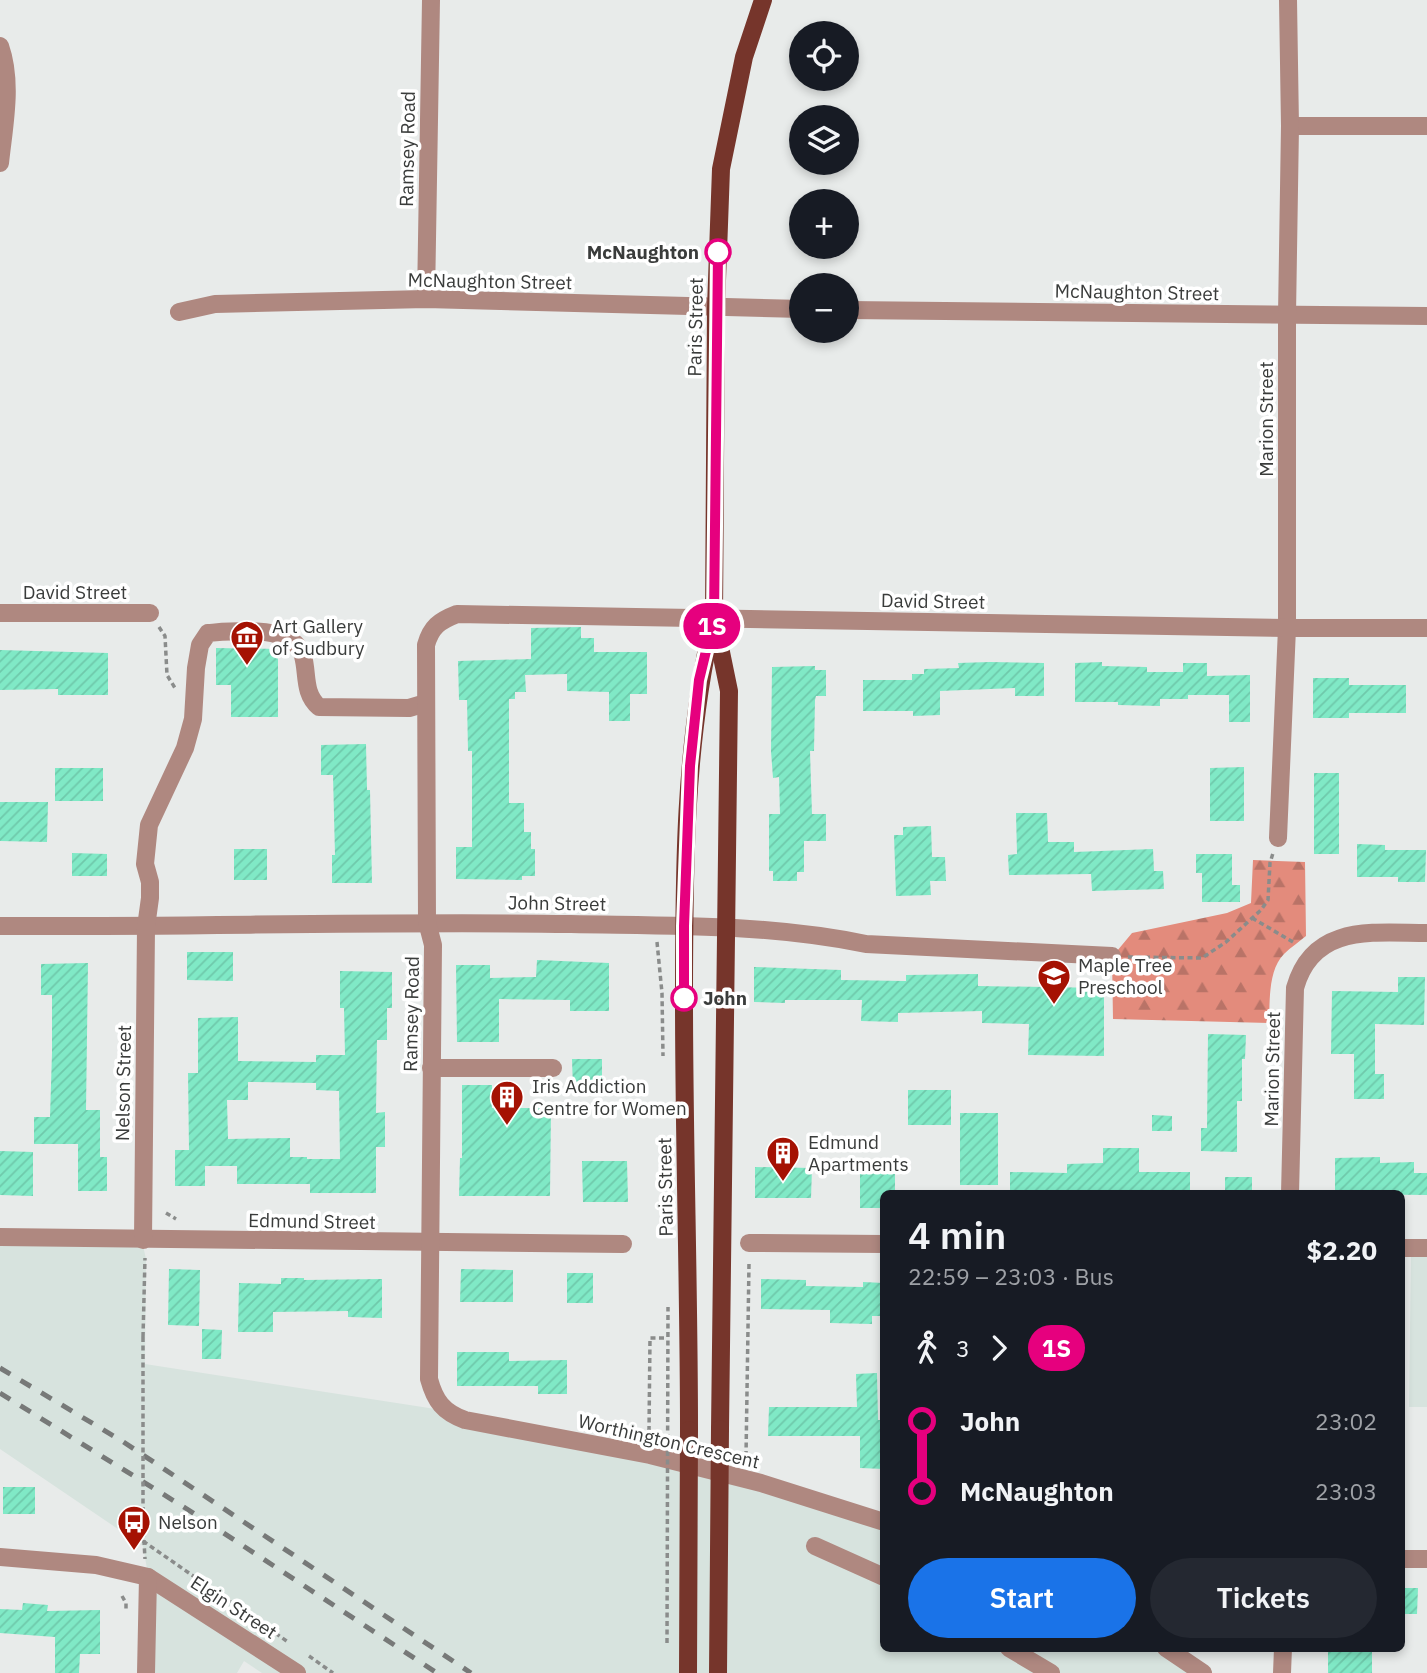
<!DOCTYPE html>
<html lang="en">
<head>
<meta charset="utf-8">
<style>
	body { margin:0; font-family:"IBM Plex Sans",sans-serif; background:#242831; color:#f1f3f6; height:100vh; display:flex; flex-direction:column; font-size:26px; white-space:nowrap }
	* { box-sizing:border-box; margin:0 }
	p { font-size:23px; color:#9ea1a6 }
	.icon { flex:none; width:38px; height:38px; fill:none; stroke:currentColor; stroke-width:2; stroke-linecap:round; stroke-linejoin:round }
	.map { position:relative; flex:1; overflow:hidden }
	.sheet { position:absolute; left:880px; top:1190px; width:525px; height:462px; display:flex; flex-direction:column; background:#171b24; border-radius:10px; box-shadow:0 4px 10px #0003 }
	.sheet>* { flex:none }
	.badge { padding:0 14px; border-radius:23px; font-size:24px; line-height:46px }
	.buttons { position:absolute; left:789px; top:21px; display:grid; gap:14px }
	.buttons a { display:grid; place-items:center; width:70px; height:70px; border-radius:50%; background:#171b24; box-shadow:0 4px 10px #0003; font-size:35px }
	.map>.badge { position:absolute; translate:-50% -50%; box-shadow:0 0 0 4px #fff }
	.legs { display:flex; align-items:center; gap:10px; height:77px; padding:0 28px; font-size:23px }
	.legs p { margin-inline-start:auto }
	.headline { display:flex; align-items:center; justify-content:space-between; height:119px; padding:0 28px }
	h1 { font-size:38px; font-weight:600; line-height:52px }
	.action { display:flex; gap:14px; margin-top:auto; padding:14px 28px }
	.action a { flex:1; height:80px; border-radius:42px; background:#1a73e8; color:#fff; font-size:28px; font-weight:600; line-height:80px; text-align:center }
	.action a+a { background:#242831; color:#f1f3f6 }
	ul { padding:0 28px; list-style:none }
	li { display:flex; align-items:center; gap:24px; height:70px; font-size:26px }
	li i { display:grid; place-items:center; width:10px; height:100%; margin:0 9px; background:currentColor }
	li i::after { content:''; width:18px; height:18px; margin:-9px; border:5px solid; border-radius:50%; background:#171b24 }
	li p { margin-inline-start:auto }
	li:first-child i { background:linear-gradient(#0000 50%,currentColor 0) }
	li:last-child i { background:linear-gradient(currentColor 50%,#0000 0) }
	.map>svg:first-child { display:block }
</style>
</head>
<body>
<div class="map">
<svg width="1427" height="1673" viewBox="0 0 1427 1673">
	<defs>
		<pattern id="forest-firs" width="22" height="20" patternUnits="userSpaceOnUse" patternTransform="scale(1.75)"><rect width="22" height="20" fill="#e38b7c"/><path d="M5 1l3.5 6h-7zM16 11l3.5 6h-7z" fill="#b97367"/></pattern>
		<pattern id="building-hatch" width="6" height="6" patternUnits="userSpaceOnUse" patternTransform="scale(1.75)"><rect width="6" height="6" fill="#80e9c6"/><path d="M-1 1l2-2M0 6l6-6M5 7l2-2" fill="none" stroke="#6fc9ab"/></pattern>
	</defs>
	<rect width="100%" height="100%" fill="#e8ebea"/>
	<!-- built -->
	<g fill="#d7e3de">
		<polygon points="0,1239 142,1241 146,1259 145,1364 442,1410 603,1447 884,1523 884,1648 1163,1649 1201,1673 262,1673 244,1661 237,1673 153,1673 153,1603 143,1546 0,1449"/>
		<polygon points="1411,1251 1427,1251 1427,1407 1409,1407"/>
	</g>
	<!-- forest -->
	<path fill="url(#forest-firs)" d="M1253,860L1305,862L1306,936C1299,942 1291,947 1284,954C1268,970 1270,1001 1269,1023L1113,1019L1112,957L1132,933L1227,913L1251,903Z"/>
	<!-- building -->
	<g fill="url(#building-hatch)" fill-rule="evenodd">
		<polygon points="581,627 581,638 594,638 594,652 647,652 647,694 630,694 630,721 609,721 609,692 567,691 567,674 525,675 526,692 515,692 515,699 509,699 509,803 524,803 524,832 531,832 531,849 535,849 535,876 522,876 522,880 456,879 456,847 472,847 472,751 468,751 467,700 459,700 458,661 531,659 531,628"/>
		<polygon points="216,648 278,649 278,717 231,717 231,685 216,685"/>
		<polygon points="0,650 108,653 108,695 58,695 58,689 0,690"/>
		<polygon points="990,662 1044,663 1044,696 1015,696 1015,688 940,691 940,715 913,716 913,711 863,711 863,680 912,680 912,674 924,674 924,669 959,668 958,663"/>
		<polygon points="1102,662 1102,666 1147,667 1147,672 1183,672 1183,663 1207,663 1207,676 1250,675 1250,722 1229,722 1229,695 1188,695 1188,699 1160,699 1160,706 1118,705 1118,702 1075,702 1075,663"/>
		<polygon points="815,666 815,670 826,670 826,696 816,696 815,700 814,751 810,751 812,814 826,814 826,841 804,841 804,872 797,872 797,881 773,881 773,871 769,871 769,814 780,814 779,777 773,778 771,751 772,667"/>
		<polygon points="1313,678 1349,678 1349,685 1406,685 1406,713 1349,713 1349,718 1313,718"/>
		<polygon points="366,744 367,790 370,790 372,883 332,883 332,855 335,855 333,775 321,775 321,745"/>
		<polygon points="1244,767 1244,821 1210,821 1210,768"/>
		<rect x="55" y="768" width="48" height="33"/>
		<rect x="1314" y="773" width="25" height="81"/>
		<polygon points="0,802 48,802 47,842 0,841"/>
		<polygon points="1016,813 1047,813 1048,842 1074,842 1074,852 1153,849 1154,871 1163,871 1164,889 1092,891 1091,874 1009,875 1008,855 1017,854"/>
		<polygon points="931,826 932,857 945,857 946,881 930,881 931,895 896,896 894,835 903,835 903,827"/>
		<polygon points="1357,844 1385,845 1385,850 1426,850 1425,882 1398,882 1398,877 1357,877"/>
		<rect x="234" y="849" width="33" height="31"/>
		<polygon points="72,853 107,854 107,876 72,876"/>
		<polygon points="1196,854 1232,854 1232,885 1240,885 1240,902 1202,902 1202,873 1196,873"/>
		<polygon points="187,952 233,952 233,981 187,980"/>
		<polygon points="537,960 609,963 609,1011 570,1011 570,1000 499,999 499,1042 457,1042 456,965 490,965 490,978 536,977"/>
		<polygon points="88,963 86,1110 100,1110 100,1157 107,1157 107,1191 78,1191 78,1144 34,1144 34,1117 50,1117 52,1053 52,995 41,995 41,964"/>
		<polygon points="754,967 841,970 841,980 906,981 906,975 978,974 978,986 1104,988 1104,1056 1028,1055 1029,1024 982,1023 982,1011 898,1013 898,1022 861,1021 862,1000 785,1000 785,1003 754,1002"/>
		<path d="M340,971L392,972V1008H387V1040H377L376,1113L385,1112V1147H376V1193H310V1184H237V1166H205V1186H175V1150H189L188,1073H198V1018L238,1017V1061L316,1062V1055H345L344,1008H340ZM248,1082L316,1083V1090L339,1091L340,1159H307V1157H290V1138L228,1139L227,1100H248Z"/>
		<polygon points="1398,977 1425,977 1424,1025 1375,1024 1375,1074 1384,1074 1384,1099 1354,1099 1354,1054 1331,1054 1332,991 1398,992"/>
		<polygon points="1208,1034 1246,1035 1245,1059 1242,1059 1242,1101 1237,1101 1237,1152 1201,1151 1201,1128 1207,1128"/>
		<polygon points="572,1059 602,1059 602,1090 573,1091"/>
		<polygon points="462,1085 492,1085 492,1108 551,1108 550,1196 459,1196 460,1158 462,1158"/>
		<rect x="908" y="1090" width="43" height="35"/>
		<rect x="960" y="1113" width="38" height="72"/>
		<polygon points="1152,1115 1172,1116 1172,1131 1152,1131"/>
		<polygon points="1103,1148 1139,1148 1139,1172 1190,1172 1190,1194 1010,1194 1010,1172 1067,1173 1067,1164 1103,1163"/>
		<polygon points="0,1151 33,1152 33,1196 0,1195"/>
		<polygon points="1380,1157 1380,1163 1414,1162 1414,1173 1427,1173 1427,1195 1335,1194 1335,1158"/>
		<polygon points="582,1161 627,1161 628,1202 583,1202"/>
		<polygon points="755,1167 812,1168 811,1198 755,1198"/>
		<polygon points="860,1170 895,1170 895,1194 884,1194 884,1208 860,1208"/>
		<rect x="1225" y="1177" width="27" height="17"/>
		<polygon points="169,1269 200,1270 199,1326 168,1325"/>
		<polygon points="461,1269 513,1270 513,1302 460,1302"/>
		<rect x="567" y="1273" width="26" height="30"/>
		<polygon points="281,1278 304,1278 304,1280 382,1279 382,1318 348,1317 348,1311 273,1312 273,1332 238,1332 239,1283 281,1284"/>
		<polygon points="761,1279 806,1280 806,1286 863,1287 863,1282 884,1283 884,1316 872,1316 872,1324 830,1323 830,1310 761,1309"/>
		<polygon points="202,1329 222,1330 221,1359 202,1359"/>
		<polygon points="457,1352 509,1352 509,1361 567,1360 567,1394 538,1394 538,1386 457,1386"/>
		<polygon points="877,1373 878,1420 884,1420 884,1469 860,1468 860,1436 768,1436 769,1407 857,1407 856,1374"/>
		<rect x="3" y="1487" width="32" height="27"/>
		<polygon points="1402,1588 1418,1588 1417,1614 1402,1614"/>
		<polygon points="23,1603 48,1605 47,1611 100,1610 100,1654 80,1654 79,1673 55,1673 55,1637 0,1633 0,1609 22,1610"/>
		<rect x="1328" y="1648" width="44" height="25"/>
	</g>
	<g fill="none" stroke-linecap="round" stroke-linejoin="round">
		<!-- path -->
		<g stroke="#8a8c8b" stroke-width="3.5" stroke-dasharray="5 3.5" stroke-linecap="butt">
			<polyline points="159,627 165,636 167,675 175,688"/>
			<polyline points="1252,918 1293,942"/>
			<polyline points="657,942 662,993 663,1056"/>
			<polyline points="1128,957 1202,958 1226,942 1261,910 1268,900 1270,863 1273,853"/>
			<polyline points="166,1213 176,1219"/>
			<polyline points="143,1337 145,1258"/>
			<polyline points="649,1431 650,1338 667,1338"/>
			<polyline points="746,1456 749,1263"/>
			<polyline points="143,1523 145,1559"/>
			<polyline points="143,1541 288,1642"/>
			<polyline points="122,1596 126,1603 126,1611"/>
			<polyline points="309,1656 333,1673"/>
		</g>
		<!-- minor -->
		<g stroke="#af8880" stroke-width="18">
			<path d="M0,46C13,83 4,125 0,163"/>
			<polyline points="1290,126 1427,126"/>
			<polyline points="426,299 431,0"/>
			<polyline points="847,310 1427,316"/>
			<polyline points="179,312 215,304 426,299 802,309"/>
			<polyline points="0,613 150,613"/>
			<polyline points="1278,838 1287,628 1287,315 1290,126 1288,0"/>
			<path d="M0,926C191,927 381,921 571,924C671,926 769,924 866,944L1112,956"/>
			<polyline points="431,1068 553,1068"/>
			<path d="M1290,1194L1295,988C1313,923 1374,933 1427,933"/>
			<polyline points="0,1237 623,1244"/>
			<path d="M143,1240L146,927L150,898V882L145,864L149,825L185,748L193,719L196,668L200,645L208,633C234,631 294,624 303,656C308,674 303,693 319,707L409,708L426,703"/>
			<polyline points="749,1243 884,1244"/>
			<polyline points="1402,1248 1427,1248"/>
			<path d="M884,1522L761,1483L650,1455L465,1420C443,1412 435,1401 429,1379L433,945L427,922L426,645C431,627 439,621 457,614L1287,628H1427"/>
			<polyline points="815,1546 884,1577"/>
			<polyline points="0,1557 96,1565 148,1577 297,1673"/>
			<polyline points="1402,1559 1427,1559"/>
			<polyline points="1009,1648 1051,1673"/>
			<polyline points="1166,1648 1203,1673"/>
			<polyline points="146,1673 148,1577"/>
			<polyline points="1282,1673 1283,1648"/>
		</g>
		<!-- major -->
		<g stroke="#76352b" stroke-width="18">
			<polyline points="720,1429 729,691 714,618 716,308 721,169 744,57 763,0"/>
			<path d="M689,1430C689,1287 684,1144 684,1000C684,875 684,748 712,625"/>
		</g>
		<!-- rail -->
		<g stroke="#777978" stroke-width="5" stroke-dasharray="12 12" stroke-linecap="butt">
			<polyline points="0,1368 122,1441 471,1673"/>
			<polyline points="0,1393 187,1509 437,1673"/>
		</g>
		<!-- path-bridge -->
		<g stroke="#8a8c8b" stroke-width="3.5" stroke-dasharray="5 3.5" stroke-linecap="butt">
			<polyline points="143,1337 143,1523"/>
			<polyline points="667,1643 668,1307"/>
		</g>
		<!-- major-bridge -->
		<g stroke="#76352b" stroke-width="18">
			<polyline points="688,1673 689,1430"/>
			<polyline points="718,1673 720,1429"/>
		</g>
	</g>
	<g fill="none" stroke-linecap="round" stroke-linejoin="round">
		<defs>
			<polyline id="line-1" points="684,998 684,926 690,766 699,680 714,618 718,252"/>
		</defs>
		<!-- line-1 casing -->
		<use href="#line-1" stroke="#fff" stroke-width="16"/>
		<!-- line-1 -->
		<use href="#line-1" stroke="#e6007e" stroke-width="10"/>
	</g>
	<!-- icons -->
	<defs>
		<symbol id="museum-pin" viewBox="-11 -11 22 30"><path d="M0 17L-7.5 6A9.5 9.5 0 1 1 7.5 6Z" fill="#a51203" stroke="#fff"/><path d="M0-6L6-3V-2H-6V-3ZM-5-1h2V3h-2ZM-1-1h2V3h-2ZM3-1h2V3H3ZM-6 4H6V6H-6Z" fill="#fff"/></symbol>
		<symbol id="school-pin" viewBox="-11 -11 22 30"><path d="M0 17L-7.5 6A9.5 9.5 0 1 1 7.5 6Z" fill="#a51203" stroke="#fff"/><path d="M0-5L7-2L0 1L-7-2ZM-4 1L0 2.5L4 1V4Q0 6-4 4Z" fill="#fff"/></symbol>
		<symbol id="building-pin" viewBox="-11 -11 22 30"><path d="M0 17L-7.5 6A9.5 9.5 0 1 1 7.5 6Z" fill="#a51203" stroke="#fff"/><path d="M-4-6H4V6H1V3H-1V6H-4ZM-2.5-4.3h1.7v1.8h-1.7ZM.8-4.3h1.7v1.8H.8ZM-2.5-1h1.7V.8h-1.7ZM.8-1h1.7V.8H.8Z" fill="#fff"/></symbol>
		<symbol id="bus-pin" viewBox="-11 -11 22 30"><path d="M0 17L-7.5 6A9.5 9.5 0 1 1 7.5 6Z" fill="#a51203" stroke="#fff"/><path d="M-5-6H5V4H4V6H2V4H-2V6H-4V4H-5ZM-3.5-4V0h7V-4ZM-3.5 1.2v1.5H-2V1.2ZM2 1.2v1.5H3.5V1.2Z" fill="#fff"/></symbol>
	</defs>
	<g fill-rule="evenodd">
		<use href="#museum-pin" x="228" y="618" width="38" height="52"/>
		<use href="#school-pin" x="1035" y="957" width="38" height="52"/>
		<use href="#building-pin" x="488" y="1078" width="38" height="52"/>
		<use href="#building-pin" x="764" y="1134" width="38" height="52"/>
		<use href="#bus-pin" x="115" y="1503" width="38" height="52"/>
	</g>
	<!-- markers -->
	<g fill="#fff" stroke="#e6007e" stroke-width="3.5">
		<circle cx="718" cy="252" r="12"/>
		<circle cx="684" cy="998" r="12"/>
	</g>
	<g text-anchor="middle" stroke-width="7" stroke-linejoin="round" paint-order="stroke">
		<!-- street labels -->
		<g font-size="19" fill="#3a3c3b" stroke="#fff">
			<text transform="translate(407 149) rotate(-89)" y="7">Ramsey Road</text>
			<text transform="translate(490 281) rotate(1)" y="7">McNaughton Street</text>
			<text transform="translate(1137 292) rotate(1)" y="7">McNaughton Street</text>
			<text transform="translate(695 327) rotate(-89)" y="7">Paris Street</text>
			<text transform="translate(1266 419) rotate(-90)" y="7">Marion Street</text>
			<text x="75" y="599">David Street</text>
			<text transform="translate(933 601) rotate(1)" y="7">David Street</text>
			<text transform="translate(557 903) rotate(1)" y="7">John Street</text>
			<text transform="translate(411 1014) rotate(-89)" y="7">Ramsey Road</text>
			<text transform="translate(1272 1069) rotate(-89)" y="7">Marion Street</text>
			<text transform="translate(123 1083) rotate(-89)" y="7">Nelson Street</text>
			<text transform="translate(665 1187) rotate(-91)" y="7">Paris Street</text>
			<text transform="translate(312 1221) rotate(1)" y="7">Edmund Street</text>
			<text transform="translate(669 1441) rotate(13)" y="7">Worthington Crescent</text>
			<text transform="translate(234 1607) rotate(33)" y="7">Elgin Street</text>
		</g>
		<!-- stop labels -->
		<g font-size="19" font-weight="bold" fill="#3a3c3b" stroke="#fff" text-anchor="end">
			<text x="699" y="259">McNaughton</text>
			<text x="703" y="1005" text-anchor="start">John</text>
		</g>
		<!-- poi labels -->
		<g font-size="19" fill="#3a3c3b" stroke="#fff" text-anchor="start">
			<text x="272" y="633">Art Gallery<tspan x="272" dy="22">of Sudbury</tspan></text>
			<text x="1078" y="972">Maple Tree<tspan x="1078" dy="22">Preschool</tspan></text>
			<text x="532" y="1093">Iris Addiction<tspan x="532" dy="22">Centre for Women</tspan></text>
			<text x="808" y="1149">Edmund<tspan x="808" dy="22">Apartments</tspan></text>
			<text x="158" y="1529">Nelson</text>
		</g>
	</g>
</svg>
<div class="buttons">
<a><svg class="icon" aria-label="locate" viewBox="0 0 24 24"><circle cx="12" cy="12" r="6"/><path d="M12 2v4M12 18v4M2 12h4M18 12h4"/></svg></a>
<a><svg class="icon" aria-label="layers" viewBox="0 0 24 24"><path d="M12 4l9 5-9 5-9-5zM3 14l9 5 9-5"/></svg></a>
<a>+</a>
<a>−</a>
</div>
<b class="badge" style="left:712px;top:626px;background:#e6007e;color:#fff">1S</b>
<section class="sheet">
<div class="headline"><div><h1>4 min</h1><p>22:59 – 23:03 · Bus</p></div><b>$2.20</b></div>
<div class="legs"><svg class="icon" aria-label="walk" viewBox="0 0 24 24"><circle cx="13" cy="4" r="2"/><path d="M13 8l-2 6 4 7M11 14l-3 7M7 12l3-4h3l4 4"/></svg>3<svg class="icon" aria-label="forward" viewBox="0 0 24 24"><path d="M9 5l7 7-7 7"/></svg><b class="badge" style="background:#e6007e;color:#fff">1S</b></div>
<ul>
<li><i style="color:#e6007e"></i><b>John</b><p>23:02</p></li>
<li><i style="color:#e6007e"></i><b>McNaughton</b><p>23:03</p></li>
</ul>
<div class="action"><a>Start</a><a>Tickets</a></div>
</section>
</div>
</body>
</html>
